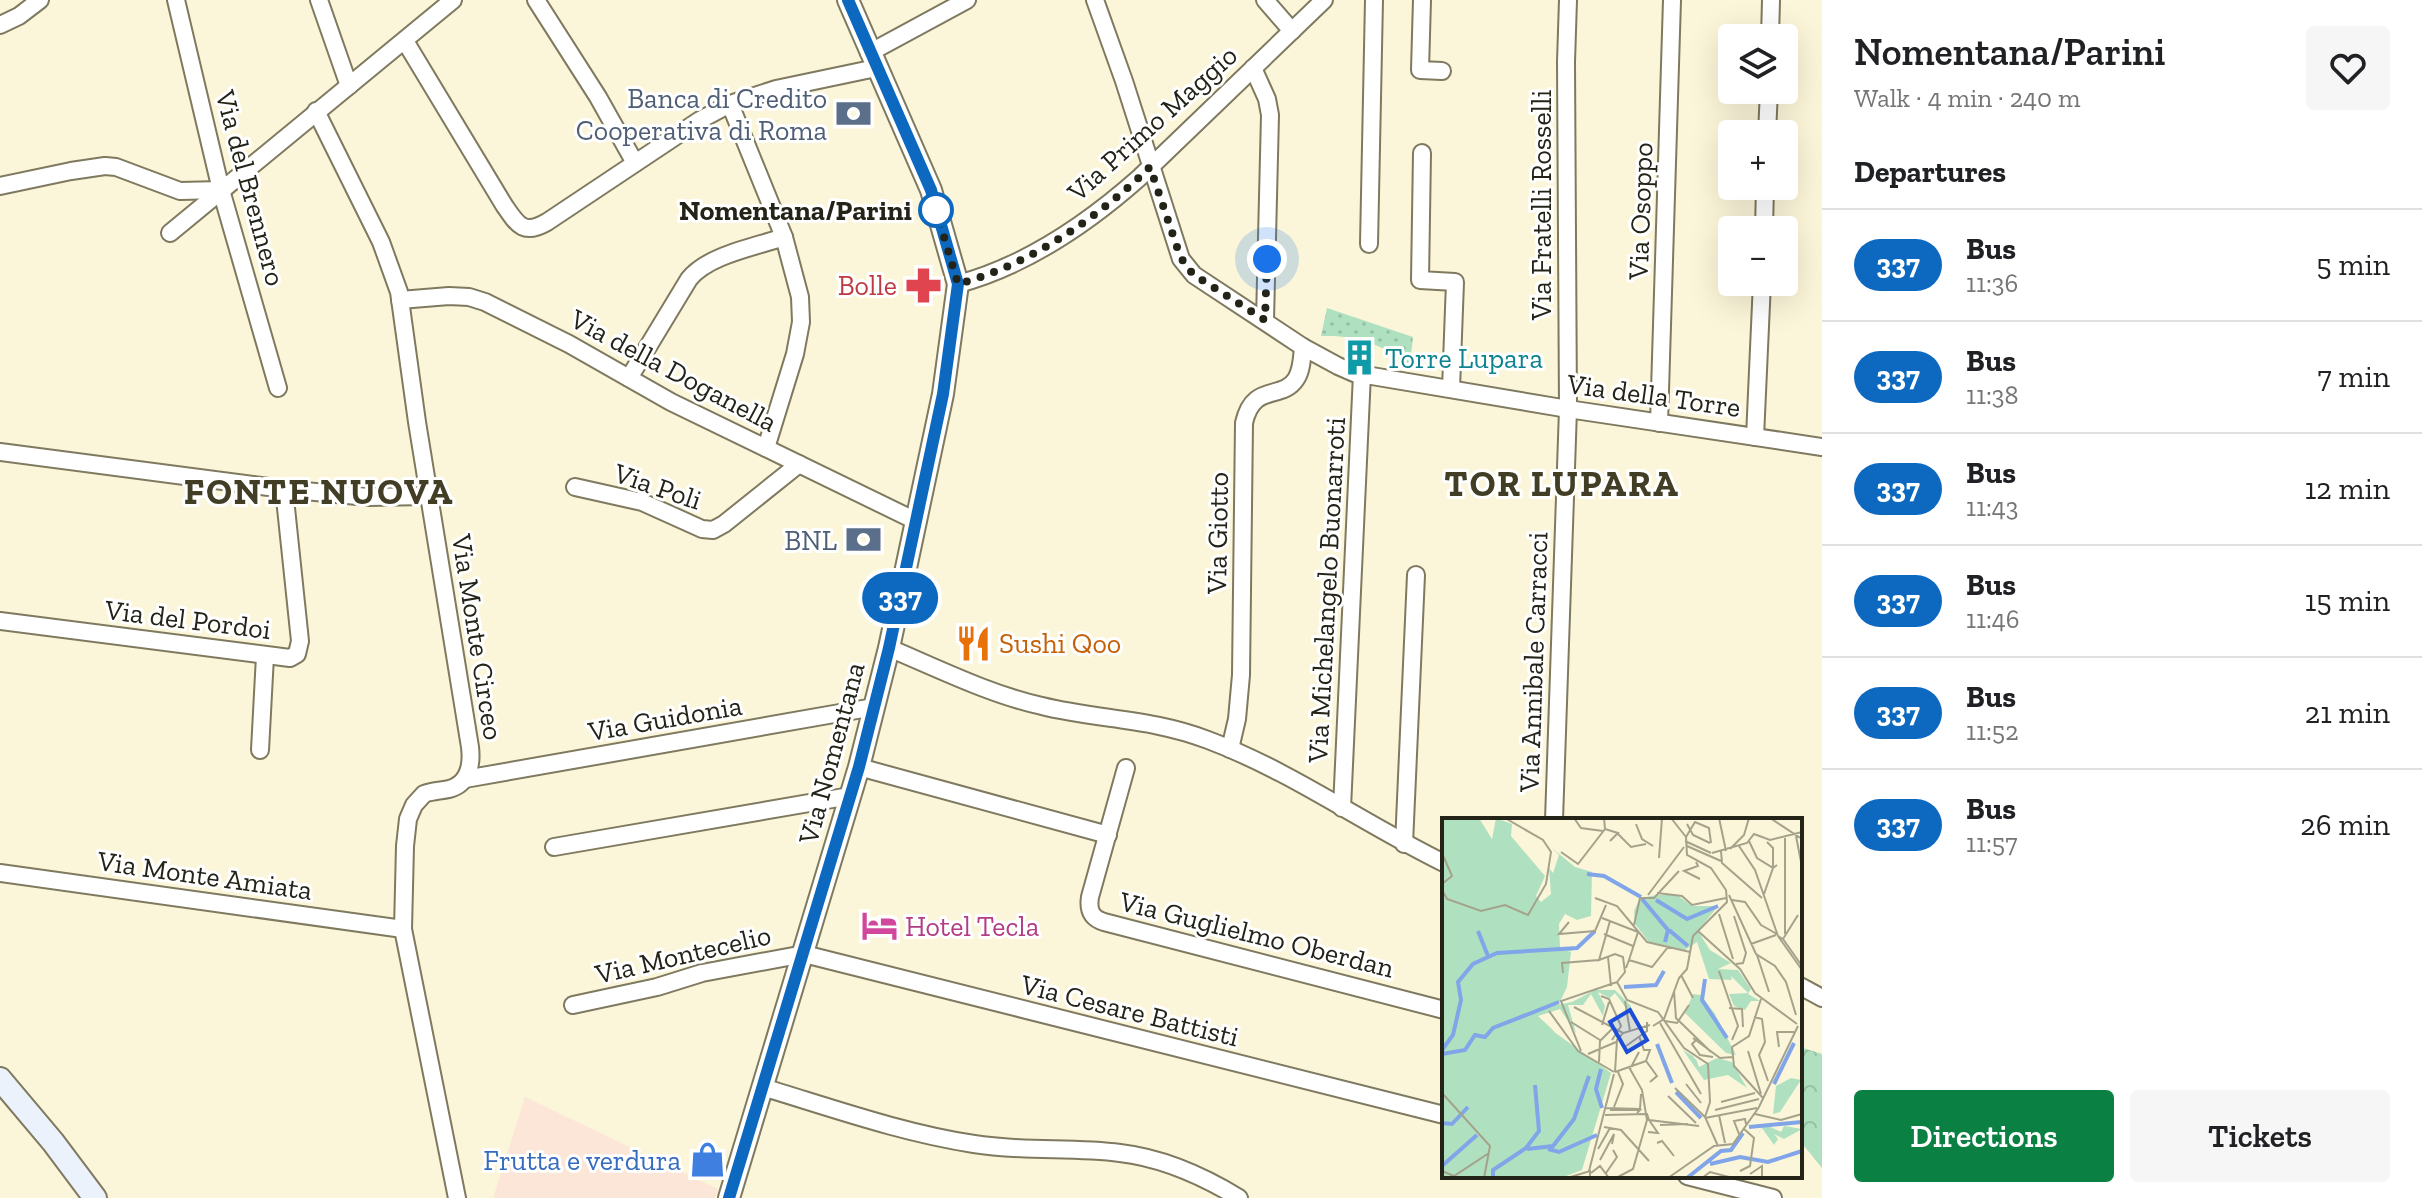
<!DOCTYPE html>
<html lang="en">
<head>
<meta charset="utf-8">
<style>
	body { margin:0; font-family:"Zilla Slab",serif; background:#f6f6f6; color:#202124; height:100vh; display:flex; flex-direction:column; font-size:30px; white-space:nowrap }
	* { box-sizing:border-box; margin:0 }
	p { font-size:26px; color:#757577 }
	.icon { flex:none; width:44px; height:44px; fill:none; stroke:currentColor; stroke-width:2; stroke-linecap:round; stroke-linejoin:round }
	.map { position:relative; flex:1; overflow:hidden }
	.drawer { display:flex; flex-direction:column; background:#fff; width:600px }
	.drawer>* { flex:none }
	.badge { padding:0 16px; border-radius:26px; font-size:28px; line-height:52px }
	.buttons { position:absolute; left:1718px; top:24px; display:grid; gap:16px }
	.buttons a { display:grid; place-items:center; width:80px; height:80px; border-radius:8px; background:#fff; box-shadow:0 8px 32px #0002; font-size:40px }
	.you { position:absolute; width:40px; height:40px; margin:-20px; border:6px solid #fff; border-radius:50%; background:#1a73e8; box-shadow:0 0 0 12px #1a73e833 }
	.map>.badge { position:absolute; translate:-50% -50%; box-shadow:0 0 0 4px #fff }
	h2 { padding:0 32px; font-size:30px; line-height:72px }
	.round { display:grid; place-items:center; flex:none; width:84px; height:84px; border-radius:8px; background:#f6f6f6 }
	.head { display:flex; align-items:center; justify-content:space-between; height:136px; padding:0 32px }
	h1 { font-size:38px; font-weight:600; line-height:60px }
	.action { display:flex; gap:16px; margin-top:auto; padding:16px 32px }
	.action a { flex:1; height:92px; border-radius:8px; background:#0b8043; color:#fff; font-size:32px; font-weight:600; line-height:92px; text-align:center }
	.action a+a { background:#f6f6f6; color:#202124 }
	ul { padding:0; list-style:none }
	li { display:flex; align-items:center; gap:24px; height:112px; padding:0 32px; border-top:2px solid #e0e0e0 }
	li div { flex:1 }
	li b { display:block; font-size:30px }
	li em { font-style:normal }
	li .badge { min-width:88px; font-weight:700; text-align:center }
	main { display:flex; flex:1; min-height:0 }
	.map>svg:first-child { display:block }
</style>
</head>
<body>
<main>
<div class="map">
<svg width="1822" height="1198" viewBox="0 0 1822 1198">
	<defs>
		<pattern id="green-dots" width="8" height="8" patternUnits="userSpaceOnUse" patternTransform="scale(2)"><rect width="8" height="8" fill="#afe1c0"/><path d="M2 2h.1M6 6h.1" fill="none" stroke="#96c1a4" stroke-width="1.8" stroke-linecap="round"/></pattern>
		<pattern id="forest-crowns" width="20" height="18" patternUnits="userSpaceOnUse" patternTransform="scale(2)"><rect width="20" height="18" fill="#afe1c0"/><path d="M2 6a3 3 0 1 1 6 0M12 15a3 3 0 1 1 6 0" fill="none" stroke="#96c1a4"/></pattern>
	</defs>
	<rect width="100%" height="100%" fill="#fbf6d9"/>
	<!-- education -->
	<polygon fill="#fce6d8" points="525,1097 718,1189 715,1198 493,1198"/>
	<!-- green -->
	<path fill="url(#green-dots)" d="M1327,308L1413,337L1410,365C1379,344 1360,335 1321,336Z"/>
	<!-- forest -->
	<polygon fill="url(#forest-crowns)" points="1800,1047 1822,1054 1822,1168 1800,1141"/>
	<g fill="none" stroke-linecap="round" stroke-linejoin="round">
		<defs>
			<g id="minor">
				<polyline points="176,0 221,190 278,388"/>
				<polyline points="319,0 349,86"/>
				<polyline points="536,0 598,97 635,163"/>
				<polyline points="1095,0 1124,81 1181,259 1194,275 1303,347 1338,366 1354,373 1568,409 1822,447"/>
				<polyline points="1265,0 1292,31"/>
				<polyline points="1422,0 1420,70 1442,71"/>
				<polyline points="0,25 19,16 40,0"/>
				<polyline points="1770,38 1771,0"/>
				<path d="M405,41L504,205C517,224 523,236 547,222L700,120L730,104L776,89L876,68"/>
				<polyline points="869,53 967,0"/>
				<polyline points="1253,68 1267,99 1270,115 1265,320"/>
				<polyline points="730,104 784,237 800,297 801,322 795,354 766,448"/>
				<path d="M316,111L381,242L399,292L417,422L470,747C472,764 469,784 449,789C440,791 432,791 424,794L414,805L408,819L405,846L403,929L457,1198"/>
				<polyline points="1767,134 1769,90"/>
				<polyline points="1422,153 1420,280 1455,282 1451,389"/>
				<polyline points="0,186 71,171 105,166 116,167 180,191 221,190"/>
				<polyline points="1764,230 1765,186"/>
				<polyline points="170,233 453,0"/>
				<polyline points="1369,244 1374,0"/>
				<path d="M958,284C1025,266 1087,224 1139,178L1324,0"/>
				<polyline points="400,300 449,296 469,297 485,302 569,344 671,402 916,521"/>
				<path d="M629,378L689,279C708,255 755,247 784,237"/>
				<polyline points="1659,423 1672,0"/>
				<polyline points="1755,437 1762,282"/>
				<polyline points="0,452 284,489"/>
				<polyline points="575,487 642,502 702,529 713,530 724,524 799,464"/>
				<polyline points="0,621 290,658 297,654 300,641 284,489 368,497 429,496"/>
				<path d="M889,648C937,668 991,695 1042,706C1098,720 1151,718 1208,740C1291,771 1364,824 1444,863"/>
				<path d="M1230,749L1237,719L1241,675L1244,423C1253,382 1282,401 1296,379C1302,370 1302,357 1303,347"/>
				<polyline points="260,750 265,656"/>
				<polyline points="859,767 1108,835"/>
				<path d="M1126,768L1090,897C1088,910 1091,918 1104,922L1444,1010"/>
				<polyline points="465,779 874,707"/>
				<polyline points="1342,808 1362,374"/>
				<polyline points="1554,820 1568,409 1566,62 1568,0"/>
				<polyline points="1404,844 1416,575"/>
				<polyline points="554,847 850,796"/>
				<polyline points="0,873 403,929"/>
				<polyline points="1800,986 1822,998"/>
				<polyline points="573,1005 657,987 702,973 804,954 1444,1115"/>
				<path d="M762,1087C832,1108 902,1133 974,1144C1023,1152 1072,1147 1120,1153C1163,1158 1203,1176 1239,1198"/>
				<polyline points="1687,1176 1773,1198"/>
			</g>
			<polyline id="tertiary" points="729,1198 859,767 889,648 943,394 958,284 931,190 848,0"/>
			<polyline id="secondary" points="0,1079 53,1142 95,1198"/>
		</defs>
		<!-- minor casing -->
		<use href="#minor" stroke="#7e795f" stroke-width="20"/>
		<!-- tertiary casing -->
		<use href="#tertiary" stroke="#7e795f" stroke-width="24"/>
		<!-- secondary casing -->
		<use href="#secondary" stroke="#7e795f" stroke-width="26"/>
		<!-- minor -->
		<use href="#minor" stroke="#fff" stroke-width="16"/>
		<!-- tertiary -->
		<use href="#tertiary" stroke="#fff" stroke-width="20"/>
		<!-- secondary -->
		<use href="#secondary" stroke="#ecf2fb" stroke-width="22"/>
	</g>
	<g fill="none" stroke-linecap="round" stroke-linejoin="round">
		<defs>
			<polyline id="line" points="729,1198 859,767 889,648 943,394 958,284 931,190 848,0"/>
		</defs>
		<!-- line casing -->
		<use href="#line" stroke="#fff" stroke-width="18"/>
		<!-- line -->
		<use href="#line" stroke="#0c69bf" stroke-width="12"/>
		<!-- walk -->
		<path stroke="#242318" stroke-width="8" stroke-dasharray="0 14.4" d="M936,210L958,284C1029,265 1098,218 1150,167L1179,253L1185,265L1194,275L1265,320L1267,259"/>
	</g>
	<!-- icons -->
	<defs>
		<symbol id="bank-bare" viewBox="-9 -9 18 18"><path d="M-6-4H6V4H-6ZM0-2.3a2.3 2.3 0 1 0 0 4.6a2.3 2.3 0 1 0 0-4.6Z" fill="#5c6f8a" stroke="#fff" stroke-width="2.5" paint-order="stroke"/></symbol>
		<symbol id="pharmacy-bare" viewBox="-9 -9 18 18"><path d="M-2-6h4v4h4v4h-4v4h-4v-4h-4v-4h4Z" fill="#e0444e" stroke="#fff" stroke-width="2.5" paint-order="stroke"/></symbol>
		<symbol id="building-bare" viewBox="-9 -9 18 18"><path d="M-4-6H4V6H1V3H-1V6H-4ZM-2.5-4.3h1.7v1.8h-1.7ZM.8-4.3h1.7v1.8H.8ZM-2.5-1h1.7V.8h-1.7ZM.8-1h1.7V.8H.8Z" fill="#0f9aa8" stroke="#fff" stroke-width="2.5" paint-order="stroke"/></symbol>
		<symbol id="restaurant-bare" viewBox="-9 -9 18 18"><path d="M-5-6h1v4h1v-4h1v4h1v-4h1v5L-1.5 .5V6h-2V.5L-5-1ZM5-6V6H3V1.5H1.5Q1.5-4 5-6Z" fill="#e8710a" stroke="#fff" stroke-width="2.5" paint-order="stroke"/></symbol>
		<symbol id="hotel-bare" viewBox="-9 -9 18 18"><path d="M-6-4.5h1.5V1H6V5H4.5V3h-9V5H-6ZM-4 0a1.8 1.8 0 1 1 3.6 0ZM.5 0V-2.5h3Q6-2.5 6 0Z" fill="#d1479c" stroke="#fff" stroke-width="2.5" paint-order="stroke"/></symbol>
		<symbol id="shop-bare" viewBox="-9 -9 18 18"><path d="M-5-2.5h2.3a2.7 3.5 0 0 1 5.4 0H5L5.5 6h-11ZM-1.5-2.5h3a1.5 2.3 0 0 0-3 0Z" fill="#3f7fe0" stroke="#fff" stroke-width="2.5" paint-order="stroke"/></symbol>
	</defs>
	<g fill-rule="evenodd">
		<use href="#bank-bare" x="828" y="88" width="51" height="51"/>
		<use href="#pharmacy-bare" x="898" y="260" width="51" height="51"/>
		<use href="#building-bare" x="1334" y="332" width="51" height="51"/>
		<use href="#bank-bare" x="838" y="514" width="51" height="51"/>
		<use href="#restaurant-bare" x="948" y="618" width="51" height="51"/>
		<use href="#hotel-bare" x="854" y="900" width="51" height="51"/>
		<use href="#shop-bare" x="682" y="1134" width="51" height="51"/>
	</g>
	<!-- markers -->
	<circle fill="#fff" stroke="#0c69bf" stroke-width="4" cx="936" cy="210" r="16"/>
	<g text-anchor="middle" stroke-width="6" stroke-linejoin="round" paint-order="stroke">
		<!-- service labels -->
		<g font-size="28" fill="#4e5e75" stroke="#fff" text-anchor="end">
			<text x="827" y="108">Banca di Credito<tspan x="827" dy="32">Cooperativa di Roma</tspan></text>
			<text x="837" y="550">BNL</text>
		</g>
		<!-- street labels -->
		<g font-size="28" fill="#242318" stroke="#fff">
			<text transform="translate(1152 123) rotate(-42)" y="10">Via Primo Maggio</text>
			<text transform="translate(251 188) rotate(75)" y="10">Via del Brennero</text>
			<text transform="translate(1541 205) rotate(-90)" y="10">Via Fratelli Rosselli</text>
			<text transform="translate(1640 211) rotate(-88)" y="10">Via Osoppo</text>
			<text transform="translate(674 370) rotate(28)" y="10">Via della Doganella</text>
			<text transform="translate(1654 395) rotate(8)" y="10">Via della Torre</text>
			<text transform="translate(658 486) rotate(19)" y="10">Via Poli</text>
			<text transform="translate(1217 533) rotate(-89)" y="10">Via Giotto</text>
			<text transform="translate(1326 590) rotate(-87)" y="10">Via Michelangelo Buonarroti</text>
			<text transform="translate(188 619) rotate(7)" y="10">Via del Pordoi</text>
			<text transform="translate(478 637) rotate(81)" y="10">Via Monte Circeo</text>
			<text transform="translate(1533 662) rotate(-88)" y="10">Via Annibale Carracci</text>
			<text transform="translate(665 718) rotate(-10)" y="10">Via Guidonia</text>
			<text transform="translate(831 753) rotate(-75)" y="10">Via Nomentana</text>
			<text transform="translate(205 875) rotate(8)" y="10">Via Monte Amiata</text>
			<text transform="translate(1257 934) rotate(14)" y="10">Via Guglielmo Oberdan</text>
			<text transform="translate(683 954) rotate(-13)" y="10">Via Montecelio</text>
			<text transform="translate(1130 1010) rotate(14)" y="10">Via Cesare Battisti</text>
		</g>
		<!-- stop labels -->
		<g font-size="28" font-weight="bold" fill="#242318" stroke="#fff" text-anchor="end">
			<text x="912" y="220">Nomentana/Parini</text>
		</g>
		<!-- health labels -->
		<g font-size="28" fill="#be3a42" stroke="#fff" text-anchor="end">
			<text x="897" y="295">Bolle</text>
		</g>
		<!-- culture labels -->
		<g font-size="28" fill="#0d838f" stroke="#fff" text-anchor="start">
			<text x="1385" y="368">Torre Lupara</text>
		</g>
		<!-- food labels -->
		<g font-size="28" fill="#c56008" stroke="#fff" text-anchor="start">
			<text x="999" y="653">Sushi Qoo</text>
		</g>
		<!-- hotel labels -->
		<g font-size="28" fill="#b23c85" stroke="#fff" text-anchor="start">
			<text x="905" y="936">Hotel Tecla</text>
		</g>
		<!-- shop labels -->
		<g font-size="28" fill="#366cbe" stroke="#fff" text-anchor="end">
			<text x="681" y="1170">Frutta e verdura</text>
		</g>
		<!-- district labels -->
		<g font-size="36" font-weight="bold" letter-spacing="2" fill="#423e26" stroke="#fff">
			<text x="1562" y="496">TOR LUPARA</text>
			<text x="319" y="504">FONTE NUOVA</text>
		</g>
	</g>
	<!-- overview -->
	<g transform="translate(1442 818)">
		<rect width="360" height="360" fill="#fbf6d9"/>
		<path d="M0,0H37L50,21L54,0L70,6L69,18L103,58L94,78L99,84L109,76L107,50L111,55L117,37L110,30L133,49L150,54L149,98L135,102L123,96L117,106L118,130L129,134L125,169L118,184L90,198L169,255L140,352L119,360H0ZM349,260L359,262L338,294L331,296L334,268Z" fill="#afe1c0"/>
		<path d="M215,77H235L250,88H276L256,113L268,132L289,145L276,151L296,152L309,171L306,176L318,183H309L303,192L292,188L287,176L306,175L289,158L290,162L267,161L255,124L243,132L207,124L193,106L192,93L198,80ZM64,92L65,102H71L58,113L57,127L70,125L72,118L75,126L81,118V121L79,128L58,134L83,130L92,135L112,128L131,131L130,133L114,131L99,144L82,135L73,145L70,137L63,139L62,147L46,151L32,147L21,161L20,176L36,167L21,188L20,203L17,202L23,181L16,189L13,185L11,209L0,225L12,183L2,172L9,169L14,183L18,180L12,155L17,158L34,140L56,144L60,136L52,137L56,134L53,127L51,133L34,138L31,127L29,138L25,144L19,142L18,151L6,155L0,138L15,150L11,140L16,141L18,123L23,143L35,116V135L50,131ZM153,172H173L189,188L187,194L173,175L168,180L156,174L163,188L161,198L149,176L141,187H126L134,215L118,191L96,198L112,213L113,224L126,233L108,229L96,211L92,217L85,201L81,208L75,207L79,217L66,207L65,214L55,210L41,223L33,219L44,216L49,208L68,202L73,207L95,191L130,184ZM94,176L91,190L48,206L47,194L43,212L29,209L27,215H23L27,203L42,211L40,195L55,184L50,202L56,193L61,198L68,195L76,177L77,193ZM251,176L259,177L273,196L294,237L284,235L243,195ZM241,232L251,238L253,241H254L257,249L275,240L290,244L305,270L286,257L262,262ZM322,306L339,314L342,308L360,311L342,321L332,316L336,321L332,327L320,310L314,319Z" fill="#afe1c0"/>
		<path fill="none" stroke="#81a5e9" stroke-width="4" d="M145,56L162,58L199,79M200,81L226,112L223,124M214,82L245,101L276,88M227,112L246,128M36,113L46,138M263,161L260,182L285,220M182,169L214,167L222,153M215,226L230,265M0,232L11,217L19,182L16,164L31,146L55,135L135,130L153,113M0,236L23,232L33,217L43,219L51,210L117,184M159,251L154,271L160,290M332,266L352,225M234,274L259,300M0,305L10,306L26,289M307,309L360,304M85,331L111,328L132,301L147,258M106,331L117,334L155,317M268,346L298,339L326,344L360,333M0,348L35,317M51,360V352L84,330L97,313L93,267M245,360L279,333L289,332L301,315"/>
		<path fill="none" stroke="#a5a28c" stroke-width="2" d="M132,0L139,10L161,13M229,0L244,19M277,0L284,33M328,0L360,21M194,6L200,21L211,28M245,6L251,17L268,25M163,11L176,15L168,23M176,16L189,29L204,26M354,18L360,49M244,19L253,4L267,10L269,25M343,20V116M243,23L269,35M307,23L315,40L331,50L322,76M325,24L331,30V50L335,47M245,28L279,43M297,28L313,52L336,118M288,31L302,17L307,0M279,33L280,45L320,80M119,34L136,46L163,11L162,0M0,35L10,58L0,66M270,35L305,25L312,16L328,22L360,14M217,40L220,0M254,44L256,48L242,53L258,61M0,72L5,81L39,93L63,87L86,97L104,66L109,34L101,22L63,0M215,75L240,78L250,87L284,80M206,77L242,29M287,77L314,136L333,148L344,164L354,197M153,80L175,88L205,124L248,134M290,82L303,84L319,107L335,116M277,96L291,141M356,97L341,121L336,118L360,152M292,98L304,135L301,145L294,146M160,100L196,114M168,103L157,142L173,136L181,139L183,154L175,164M127,104L117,116L153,113L164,87M192,107L198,80H212L237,53M256,113L298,151L313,175L355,206M162,116L191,128M341,121L360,148M309,126L334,117M315,137L327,174M166,139L169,168M187,142L196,114M184,150L187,142L210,149L226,129M277,153L296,208L290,222M121,155L120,145L157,142M239,157L251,180M232,173L234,200L269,234M159,178L167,181L179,208L170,222M319,181L307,218L290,229L292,248L321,280M183,183L188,213M132,189L181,215M287,190L300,191L301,209M107,193L136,233L172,254M312,199L320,201L323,224L317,237L326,263M223,203L235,205L247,187M129,204L158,222M218,205L259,276M160,207L167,184M211,208L222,201L237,160L245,151L251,118L285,84L284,72L269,50L245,37L244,19M197,218L202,232H208L204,243M251,220L278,240L291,239M254,222L250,226L258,237L271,239M184,228L205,213V204M337,229L335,214H352M139,233L119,183L175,164L185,182L216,194L242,230L266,246L268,284L263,299L276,328M306,233L319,276M146,236L174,224M157,244L158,223L170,211M173,254L175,222L181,215L208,207M173,254L204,243L215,258L208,264M244,266L259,285M233,270L263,299M0,275L48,328L42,360M226,278L254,305M279,284L313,275M172,289L181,266L176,254M164,290L198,291L199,276M168,292H198L195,295M273,292L317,281M313,296L339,302L360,296M163,297L205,296L207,302L257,308M277,297L283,325M263,300L315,290M218,307L246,306M162,309L179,312L207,343M206,314L216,315L207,302M297,316L292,303L303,301L304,306M215,325L220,323L232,338M156,331L168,310M158,342L172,316L170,326M0,353L12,358L47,335M147,353L172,256M298,353L308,348L312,320L301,310M149,355L158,348L167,360M164,355L175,339L171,332M308,356L320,348V360M125,360L148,353V360M174,360L191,351L205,302L200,272L188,251L197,234M226,360L272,328L291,326L317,289L356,208M260,360L268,354L291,360"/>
		<path fill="#1d4ed8" fill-opacity="0.15" stroke="#1d4ed8" stroke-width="4" d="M188,192L205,222L185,234L168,204Z"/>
		<rect width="360" height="360" fill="none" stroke="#242318" stroke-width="4"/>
	</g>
</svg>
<div class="buttons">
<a><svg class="icon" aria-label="layers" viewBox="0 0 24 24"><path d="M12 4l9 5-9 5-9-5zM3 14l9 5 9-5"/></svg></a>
<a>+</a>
<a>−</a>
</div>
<div class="you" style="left:1267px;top:259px"></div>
<b class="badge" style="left:900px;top:598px;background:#0c69bf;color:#fff">337</b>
</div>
<section class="drawer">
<div class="head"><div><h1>Nomentana/Parini</h1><p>Walk · 4 min · 240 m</p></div><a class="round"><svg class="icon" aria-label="heart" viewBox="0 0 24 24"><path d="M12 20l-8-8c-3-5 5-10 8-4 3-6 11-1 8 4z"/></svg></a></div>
<h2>Departures</h2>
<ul>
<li><span class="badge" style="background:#0c69bf;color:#fff">337</span><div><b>Bus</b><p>11:36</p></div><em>5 min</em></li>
<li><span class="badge" style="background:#0c69bf;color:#fff">337</span><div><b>Bus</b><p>11:38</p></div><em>7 min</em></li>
<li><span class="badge" style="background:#0c69bf;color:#fff">337</span><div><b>Bus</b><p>11:43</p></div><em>12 min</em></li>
<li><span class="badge" style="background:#0c69bf;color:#fff">337</span><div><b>Bus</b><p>11:46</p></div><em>15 min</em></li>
<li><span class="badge" style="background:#0c69bf;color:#fff">337</span><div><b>Bus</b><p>11:52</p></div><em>21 min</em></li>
<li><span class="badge" style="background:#0c69bf;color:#fff">337</span><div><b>Bus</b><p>11:57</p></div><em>26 min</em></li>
</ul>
<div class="action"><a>Directions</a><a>Tickets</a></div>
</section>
</main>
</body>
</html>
